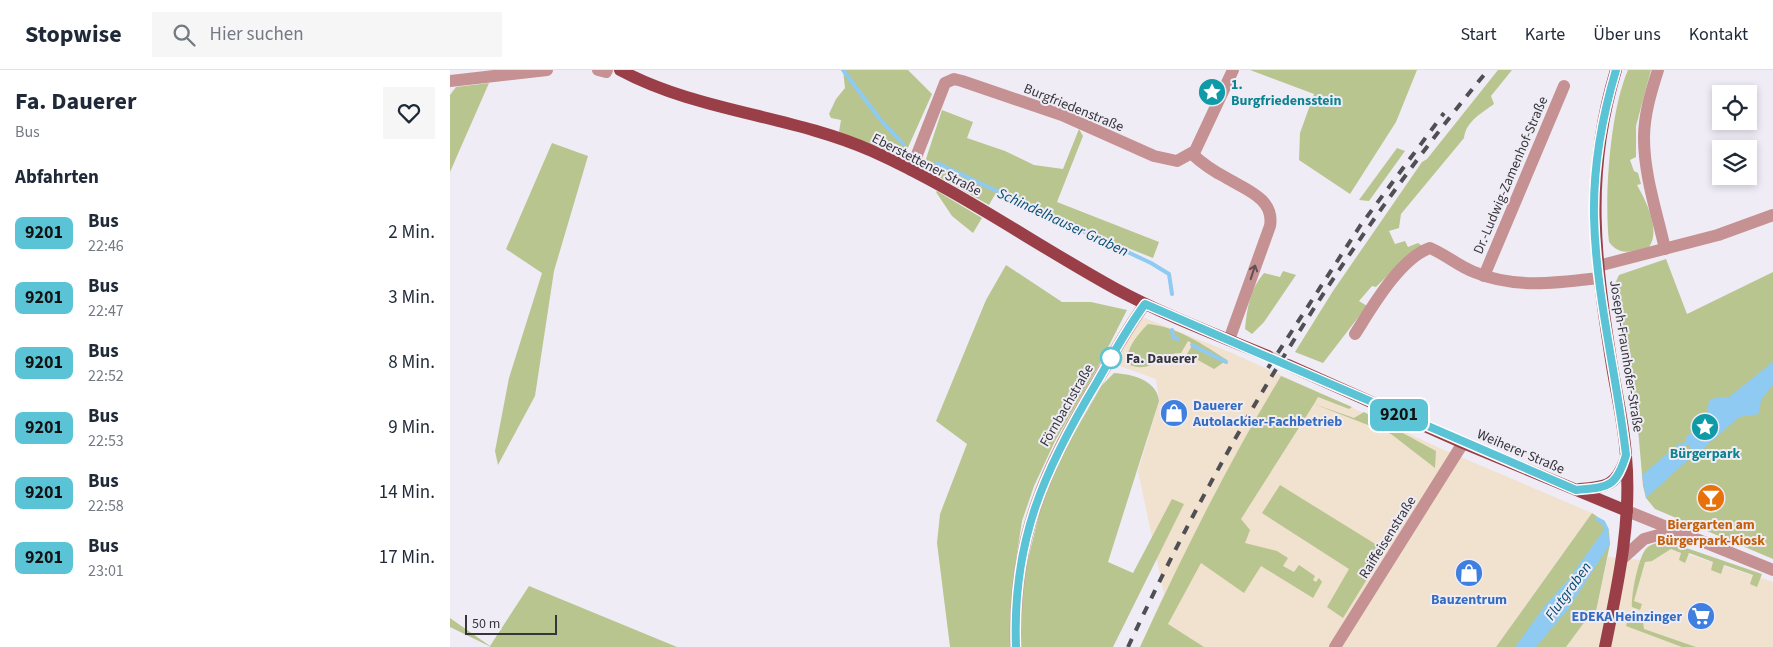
<!DOCTYPE html>
<html lang="de">
<head>
<meta charset="utf-8">
<style>
	body { margin:0; font-family:"Source Sans 3",sans-serif; background:#f6f6f7; color:#1f2937; height:100vh; display:flex; flex-direction:column; font-size:19px; white-space:nowrap }
	* { box-sizing:border-box; margin:0 }
	p { font-size:16px; color:#747a83 }
	.icon { flex:none; width:28px; height:28px; fill:none; stroke:currentColor; stroke-width:2; stroke-linecap:round; stroke-linejoin:round }
	.map { position:relative; flex:1; overflow:hidden }
	.details { display:flex; flex-direction:column; background:#fff; width:450px }
	.details>* { flex:none }
	.badge { padding:0 10px; border-radius:8px; font-size:18px; line-height:32px }
	.fabs { position:absolute; left:1262px; top:15px; display:grid; gap:10px }
	.fabs a { display:grid; place-items:center; width:45px; height:45px; border-radius:0px; background:#fff; box-shadow:0 2px 8px #0003; font-size:25px }
	.scale { position:absolute; left:15px; bottom:12px; width:92px; box-sizing:border-box; padding-left:5px; border:2px solid #363539; border-top:0; font-size:14px; line-height:18px; white-space:nowrap; color:#363539; -webkit-text-stroke:4px #efecf6; paint-order:stroke }
	.map>.badge { position:absolute; translate:-50% -50%; box-shadow:0 0 0 2px #fff }
	h2 { padding:0 15px; font-size:19px; line-height:45px }
	.round { display:grid; place-items:center; flex:none; width:52px; height:52px; border-radius:0px; background:#f6f6f7 }
	.summary { display:flex; align-items:center; justify-content:space-between; height:85px; padding:0 15px }
	h1 { font-size:24px; font-weight:700; line-height:38px }
	ul { padding:0; list-style:none }
	li { display:flex; align-items:center; gap:15px; height:65px; padding:0 15px }
	li div { flex:1 }
	li b { display:block; font-size:19px }
	li em { font-style:normal }
	li .badge { min-width:55px; font-weight:700; text-align:center }
	header { display:flex; align-items:center; gap:30px; box-sizing:border-box; height:70px; padding:0 25px; background:#fff; border-bottom:1px solid #e0e1e3 }
	header strong { font-size:24px }
	nav { display:flex; gap:28px; margin-inline-start:auto; font-size:18px }
	.search { width:350px; height:45px; background:#f6f6f7; display:flex; align-items:center; gap:12px; box-sizing:border-box; padding:0 18px; border-radius:0px; color:#747a83; font-size:19px }
	main { display:flex; flex:1; min-height:0 }
	.map>svg:first-child { display:block }
</style>
</head>
<body>
<header>
<strong>Stopwise</strong>
<div class="search"><svg class="icon" aria-label="search" viewBox="0 0 24 24"><circle cx="10" cy="10" r="6"/><path d="M15 15l6 6"/></svg>Hier suchen</div>
<nav><a>Start</a><a>Karte</a><a>Über uns</a><a>Kontakt</a></nav>
</header>
<main>
<section class="details">
<div class="summary"><div><h1>Fa. Dauerer</h1><p>Bus</p></div><a class="round"><svg class="icon" aria-label="heart" viewBox="0 0 24 24"><path d="M12 20l-8-8c-3-5 5-10 8-4 3-6 11-1 8 4z"/></svg></a></div>
<h2>Abfahrten</h2>
<ul>
<li><span class="badge" style="background:#5ac3d6;color:#111">9201</span><div><b>Bus</b><p>22:46</p></div><em>2 Min.</em></li>
<li><span class="badge" style="background:#5ac3d6;color:#111">9201</span><div><b>Bus</b><p>22:47</p></div><em>3 Min.</em></li>
<li><span class="badge" style="background:#5ac3d6;color:#111">9201</span><div><b>Bus</b><p>22:52</p></div><em>8 Min.</em></li>
<li><span class="badge" style="background:#5ac3d6;color:#111">9201</span><div><b>Bus</b><p>22:53</p></div><em>9 Min.</em></li>
<li><span class="badge" style="background:#5ac3d6;color:#111">9201</span><div><b>Bus</b><p>22:58</p></div><em>14 Min.</em></li>
<li><span class="badge" style="background:#5ac3d6;color:#111">9201</span><div><b>Bus</b><p>23:01</p></div><em>17 Min.</em></li>
</ul>
</section>
<div class="map">
<svg width="1323" height="577" viewBox="0 0 1323 577">
	<rect width="100%" height="100%" fill="#efecf6"/>
	<!-- commercial -->
	<g fill="#f1e1cf">
		<polygon points="687,245 782,283 992,379 1142,443 1046,577 690,577 714,524 688,401 709,331 706,309 659,292"/>
		<polygon points="1221,479 1323,512 1323,577 1116,577 1136,550 1144,551 1158,487 1202,491"/>
	</g>
	<!-- green -->
	<g fill="#b9c58f">
		<polygon points="393,0 458,0 482,24 456,82 442,84 389,62 391,50 381,48 379,44 386,29 395,18"/>
		<polygon points="800,0 967,0 946,52 900,124 849,90 850,63 864,24"/>
		<path d="M1048,0H1062L1041,26L1044,34C1032,43 1016,51 1014,68L951,144L949,158L939,161L945,174L955,171L958,177L968,173L974,177L952,191L926,217L922,216L909,231L917,236L873,293L845,282L883,221L972,92L977,89Z"/>
		<path d="M1178,0H1201L1186,56V87L1180,90L1184,101L1188,103L1191,114L1187,115C1196,131 1211,160 1199,177C1183,181 1170,187 1159,172C1154,128 1160,41 1178,0Z"/>
		<polygon points="39,13 0,102 0,25 6,17"/>
		<polygon points="492,40 523,52 517,68 555,81 584,95 613,99 629,59 633,66 607,132 709,172 703,188 615,153 547,121 539,135 482,103 475,92"/>
		<polygon points="102,73 138,86 104,201 85,326 48,395 45,381 59,308 92,203 56,179"/>
		<polygon points="947,78 955,81 919,131 909,130"/>
		<polygon points="487,121 532,148 523,163 502,146 486,122"/>
		<polygon points="1216,189 1237,244 1323,202 1323,489 1205,439 1196,428 1193,416 1186,336 1163,218 1169,205"/>
		<polygon points="556,195 612,232 641,232 677,240 647,299 605,371 584,416 572,451 564,502 560,577 500,577 487,473 490,444 517,374 486,351 536,230"/>
		<path d="M833,201L846,205L814,252L802,264L795,259C797,238 800,219 814,203L830,207Z"/>
		<path d="M698,254C728,257 752,274 777,290L764,299L737,284L743,274L738,271L731,283C711,283 701,304 680,295C672,282 689,263 698,254Z"/>
		<path d="M664,303C682,304 707,310 709,331L658,492L683,503L722,429L734,434L663,577H571L572,514L592,432L610,388L652,315Z"/>
		<path d="M831,306L902,337L899,339L868,327L864,334L904,348L914,342L986,381L985,398L941,364L864,334L791,449L800,460L795,473L827,481L838,488L833,496L844,502L849,495L865,506L863,510L866,512L869,508L872,512L863,528L811,496L794,523L751,493L718,554L754,577H690C733,484 778,393 831,306Z"/>
		<polygon points="830,415 935,480 893,548 877,537 899,499 812,443"/>
		<polygon points="1142,443 1155,452 1159,462 1160,474 1144,551 1136,550 1116,577 1046,577"/>
		<path d="M1216,471L1312,504L1307,517L1300,514L1303,505L1274,495L1271,504L1261,500L1263,492L1239,483L1235,493L1229,490L1231,483L1221,479L1202,491L1195,492L1184,531L1192,534L1190,540L1182,537C1181,525 1188,490 1195,480C1199,474 1209,472 1216,471Z"/>
		<polygon points="79,516 227,577 41,577 0,557 0,548 40,576"/>
		<polygon points="1178,549 1193,552 1194,559 1246,577 1232,577 1176,556"/>
	</g>
	<!-- water -->
	<g fill="#8ecaf2">
		<polygon points="1323,292 1323,315 1311,330 1309,344 1289,347 1245,386 1235,368 1256,349 1259,331 1266,327 1279,327"/>
		<polygon points="1230,373 1239,389 1196,428 1192,405"/>
		<polygon points="1157,456 1160,474 1119,538 1086,577 1065,577 1097,533 1117,511"/>
	</g>
	<g fill="none" stroke-linecap="round" stroke-linejoin="round">
		<!-- stream -->
		<g stroke="#8ecaf2" stroke-width="4">
			<polyline points="393,0 429,48 453,74"/>
			<polyline points="487,93 701,193 719,204 722,224"/>
			<polyline points="722,260 723,267 728,269"/>
			<polyline points="742,275 776,292"/>
			<polyline points="1228,380 1240,370"/>
			<polyline points="1147,449 1153,452 1157,460"/>
		</g>
		<!-- major-tunnel -->
		<polyline stroke="#cac7d0" stroke-width="12" stroke-dasharray="12 6" stroke-linecap="butt" points="818,286 838,295"/>
		<!-- minor -->
		<g stroke="#c69192" stroke-width="12">
			<polyline points="148,0 156,2 157,0"/>
			<path d="M1208,0C1201,22 1194,45 1194,68C1194,105 1207,143 1215,179"/>
			<polyline points="0,11 97,0"/>
			<path d="M742,84C752,93 763,101 775,107C794,119 825,128 820,156L779,270"/>
			<polyline points="461,100 495,13 504,9 512,11 612,45 704,86 727,91 745,81 783,0"/>
			<polyline points="1148,196 1268,165 1323,145"/>
			<polyline points="1034,206 1114,16"/>
			<path d="M905,264C921,239 950,188 980,178C995,184 1008,196 1024,202C1065,219 1106,213 1149,208"/>
			<polyline points="1177,441 1323,500"/>
			<polyline points="1173,488 1194,469 1223,461"/>
			<path d="M566,577C562,469 595,398 649,308C664,283 678,257 695,234"/>
			<polyline points="885,577 1013,373"/>
		</g>
		<!-- major -->
		<g stroke="#9a3f48" stroke-width="12">
			<path d="M170,0C248,42 341,45 422,81C507,119 584,174 666,219C714,245 767,265 818,286"/>
			<polyline points="838,295 1013,373 1177,441"/>
			<path d="M1130,419C1156,417 1166,416 1175,390"/>
			<path d="M1155,577C1168,514 1182,451 1176,386C1174,356 1167,326 1162,296C1145,190 1134,105 1166,0"/>
		</g>
		<!-- rail -->
		<g stroke="#504f53" stroke-width="4" stroke-dasharray="9 9" stroke-linecap="butt">
			<polyline points="818,298 910,156 994,43"/>
			<path d="M678,577C774,371 893,175 1038,0"/>
		</g>
	</g>
	<!-- one-way arrows -->
	<defs><path id="oneway-shaft" d="M-6 0H5M1.5-3L5.5 0L1.5 3" fill="none" stroke-width="1.6" stroke-linecap="round" stroke-linejoin="round" transform="scale(1.25)"/></defs>
	<use stroke="#615154" href="#oneway-shaft" transform="translate(803 202) rotate(-72)"/>
	<g fill="none" stroke-linecap="round" stroke-linejoin="round">
		<defs>
			<path id="line" d="M566,577C562,471 594,400 647,312C662,286 677,258 695,234L1126,420C1158,417 1166,418 1176,385C1167,306 1146,227 1144,147C1143,97 1152,47 1166,0"/>
		</defs>
		<!-- line casing -->
		<use href="#line" stroke="#fff" stroke-width="11"/>
		<!-- line -->
		<use href="#line" stroke="#5ac3d6" stroke-width="8"/>
	</g>
	<!-- icons -->
	<defs>
		<symbol id="sight-disc" viewBox="-11 -11 22 22"><circle r="9.5" fill="#0f9aa8" stroke="#efecf6"/><path d="M0-6L1.8-2.2L6-1.7L2.9 1.2L3.7 5.4L0 3.3L-3.7 5.4L-2.9 1.2L-6-1.7L-1.8-2.2Z" fill="#fff"/></symbol>
		<symbol id="shop-disc" viewBox="-11 -11 22 22"><circle r="9.5" fill="#3f7fe0" stroke="#efecf6"/><path d="M-5-2.5h2.3a2.7 3.5 0 0 1 5.4 0H5L5.5 6h-11ZM-1.5-2.5h3a1.5 2.3 0 0 0-3 0Z" fill="#fff"/></symbol>
		<symbol id="bar-disc" viewBox="-11 -11 22 22"><circle r="9.5" fill="#e8710a" stroke="#efecf6"/><path d="M-6-5H6L.8 .8V4.5H3.5V6h-7V4.5H-.8V.8Z" fill="#fff"/></symbol>
		<symbol id="supermarket-disc" viewBox="-11 -11 22 22"><circle r="9.5" fill="#3f7fe0" stroke="#efecf6"/><path d="M-6-5.5h2.5l.6 2H6L4.5 2H-2.5L-4.4-4H-6ZM-1.5 3.2a1.3 1.3 0 1 0 .1 0ZM3 3.2a1.3 1.3 0 1 0 .1 0Z" fill="#fff"/></symbol>
	</defs>
	<g fill-rule="evenodd">
		<use href="#sight-disc" x="746" y="6" width="32" height="32"/>
		<use href="#shop-disc" x="708" y="327" width="32" height="32"/>
		<use href="#sight-disc" x="1239" y="341" width="32" height="32"/>
		<use href="#bar-disc" x="1245" y="412" width="32" height="32"/>
		<use href="#shop-disc" x="1003" y="487" width="32" height="32"/>
		<use href="#supermarket-disc" x="1235" y="530" width="32" height="32"/>
	</g>
	<!-- markers -->
	<circle fill="#fff" stroke="#5ac3d6" stroke-width="2.5" cx="661" cy="288" r="10"/>
	<g text-anchor="middle" stroke-width="4" stroke-linejoin="round" paint-order="stroke">
		<!-- culture labels -->
		<g font-size="14" font-weight="bold" fill="#0d838f" stroke="#efecf6" text-anchor="start">
			<text x="781" y="19">1.<tspan x="781" dy="16">Burgfriedensstein</tspan></text>
			<text x="1255" y="388" text-anchor="middle">Bürgerpark</text>
		</g>
		<!-- street labels -->
		<g font-size="14" fill="#363539" stroke="#efecf6">
			<text transform="translate(624 37) rotate(22)" y="5">Burgfriedenstraße</text>
			<text transform="translate(477 94) rotate(27)" y="5">Eberstettener Straße</text>
			<text transform="translate(1060 105) rotate(-67)" y="5">Dr.-Ludwig-Zamenhof-Straße</text>
			<text transform="translate(1177 286) rotate(81)" y="5">Joseph-Fraunhofer-Straße</text>
			<text transform="translate(616 335) rotate(-60)" y="5">Förnbachstraße</text>
			<text transform="translate(1071 381) rotate(23)" y="5">Weiherer Straße</text>
			<text transform="translate(937 467) rotate(-58)" y="5">Raiffeisenstraße</text>
		</g>
		<!-- stop labels -->
		<g font-size="14" font-weight="bold" fill="#363539" stroke="#efecf6" text-anchor="start">
			<text x="676" y="293">Fa. Dauerer</text>
		</g>
		<!-- shop labels -->
		<g font-size="14" font-weight="bold" fill="#366cbe" stroke="#efecf6" text-anchor="start">
			<text x="743" y="340">Dauerer<tspan x="743" dy="16">Autolackier-Fachbetrieb</tspan></text>
			<text x="1019" y="534" text-anchor="middle">Bauzentrum</text>
			<text x="1232" y="551" text-anchor="end">EDEKA Heinzinger</text>
		</g>
		<!-- food labels -->
		<g font-size="14" font-weight="bold" fill="#c56008" stroke="#efecf6">
			<text x="1261" y="459">Biergarten am<tspan x="1261" dy="16">Bürgerpark-Kiosk</tspan></text>
		</g>
		<!-- water labels -->
		<g font-size="15" font-style="italic" fill="#004d72" stroke="#efecf6">
			<text transform="translate(613 152) rotate(25)" y="5">Schindelhauser Graben</text>
			<text transform="translate(1118 521) rotate(-54)" y="5">Flutgraben</text>
		</g>
	</g>
</svg>
<div class="fabs">
<a><svg class="icon" aria-label="locate" viewBox="0 0 24 24"><circle cx="12" cy="12" r="6"/><path d="M12 2v4M12 18v4M2 12h4M18 12h4"/></svg></a>
<a><svg class="icon" aria-label="layers" viewBox="0 0 24 24"><path d="M12 4l9 5-9 5-9-5zM3 14l9 5 9-5"/></svg></a>
</div>
<div class="scale">50 m</div>
<b class="badge" style="left:949px;top:345px;background:#5ac3d6;color:#111">9201</b>
</div>
</main>
</body>
</html>
